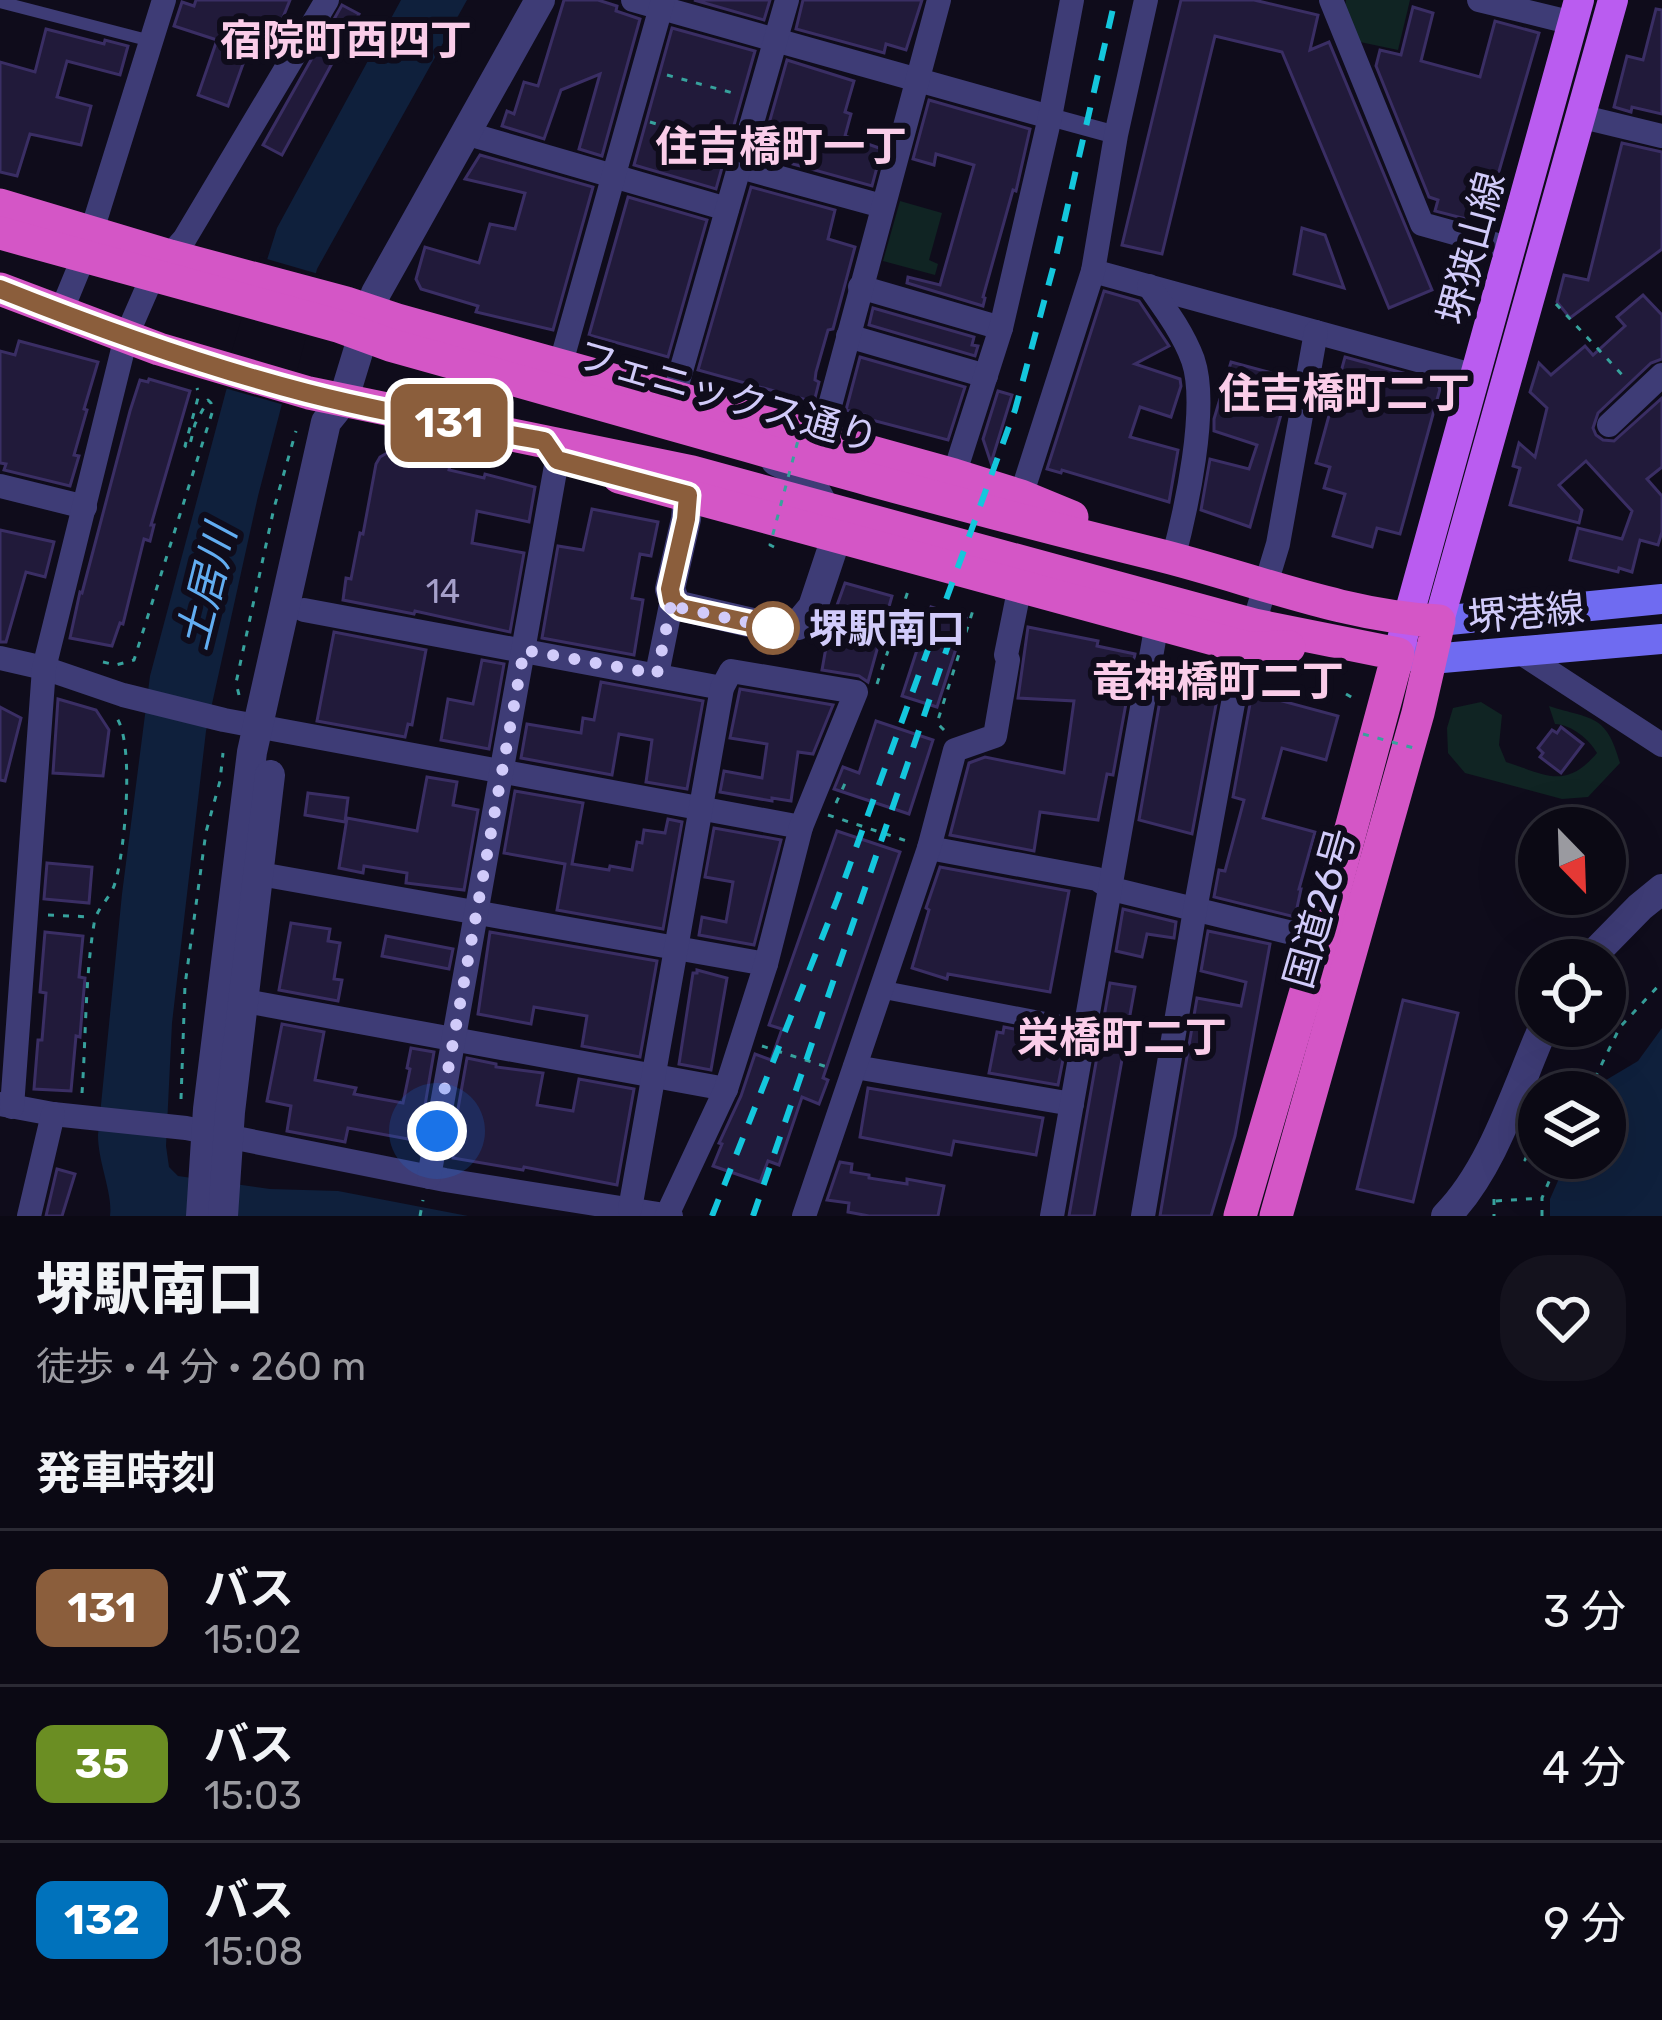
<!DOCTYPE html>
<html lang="ja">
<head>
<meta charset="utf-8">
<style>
	body { margin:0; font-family:Rubik,"Noto Sans JP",sans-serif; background:#14121d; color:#f1f3f6; height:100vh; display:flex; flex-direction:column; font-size:45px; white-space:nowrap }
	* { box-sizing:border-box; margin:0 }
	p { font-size:39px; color:#9a9aa0 }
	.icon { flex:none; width:66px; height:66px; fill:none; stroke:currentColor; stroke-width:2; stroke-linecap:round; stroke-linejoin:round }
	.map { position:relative; height:1216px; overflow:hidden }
	.side { display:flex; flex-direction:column; background:#0b0914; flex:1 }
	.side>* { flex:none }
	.badge { padding:0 24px; border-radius:18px; font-size:42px; line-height:78px }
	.needle { width:78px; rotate:157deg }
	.fabs { position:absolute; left:1518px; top:807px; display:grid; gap:24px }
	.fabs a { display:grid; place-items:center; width:108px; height:108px; border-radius:50%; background:#0b0914; box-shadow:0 12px 48px #0002,0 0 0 3px #2b2a34; font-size:60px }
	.you { position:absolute; width:60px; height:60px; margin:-30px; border:9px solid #fff; border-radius:50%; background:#1a73e8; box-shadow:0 0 0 18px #1a73e833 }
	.map>.badge { position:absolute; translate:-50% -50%; box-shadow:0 0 0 6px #fff }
	h2 { padding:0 36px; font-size:45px; line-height:108px }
	.round { display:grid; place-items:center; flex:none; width:126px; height:126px; border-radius:48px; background:#14121d }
	.head { display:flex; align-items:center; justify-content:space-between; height:204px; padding:0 36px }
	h1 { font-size:57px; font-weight:800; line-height:90px }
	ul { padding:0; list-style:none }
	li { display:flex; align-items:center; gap:36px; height:156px; padding:0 36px; border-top:3px solid #2b2a34 }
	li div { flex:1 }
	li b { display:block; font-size:45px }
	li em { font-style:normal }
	li .badge { min-width:132px; font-weight:700; text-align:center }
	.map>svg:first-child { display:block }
</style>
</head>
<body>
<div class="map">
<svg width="1662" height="1216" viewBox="0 0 1662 1216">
	<rect width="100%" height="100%" fill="#0f0c1b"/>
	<!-- green -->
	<g fill="#102423">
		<polygon points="1346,0 1410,0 1398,50 1360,42 1345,6"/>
		<polygon points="900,201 942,213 929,260 938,264 935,275 883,261"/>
		<path d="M1481,702L1502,715L1499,745L1506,762C1547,775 1565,790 1597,753C1589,739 1572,725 1555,724L1549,706C1592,720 1606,713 1620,763L1588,797L1562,799L1465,773L1448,753L1447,728L1453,708Z"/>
	</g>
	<!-- water -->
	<g fill="#0f203c">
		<path d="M401,0H467L317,269L258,496L206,731L172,1023L166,1146L169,1167L178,1176L270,1189L338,1191L468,1216H110C113,1193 98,1163 98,1135L122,894L150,676L226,391L277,228Z"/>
		<polygon points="1662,1028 1662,1216 1550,1216 1550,1199 1568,1158 1605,1158 1605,1092 1597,1092 1601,1083 1638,1061"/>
	</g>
	<!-- pier -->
	<polygon fill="#0f0c1b" points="260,257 322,275 288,406 221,387"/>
	<!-- building -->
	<g fill="#211a3a" stroke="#3a2e64" stroke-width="3">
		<polygon points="196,0 290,0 267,57 248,50 228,106 198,95 217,40 174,26 182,2 194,6"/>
		<polygon points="564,0 598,0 617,6 616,11 640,19 602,156 579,149 600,74 561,90 544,139 502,126 507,111 514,114 524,82 538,86"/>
		<polygon points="694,0 770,0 764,20"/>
		<polygon points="803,0 922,0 906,50 886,44 884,53 796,29"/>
		<polygon points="1181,0 1254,0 1318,15 1310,50 1329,42 1432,290 1389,308 1282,52 1215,36 1162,254 1122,245"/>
		<polygon points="342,5 359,14 282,155 263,145"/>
		<polygon points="1413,7 1433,13 1421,61 1480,77 1495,21 1539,33 1493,192 1475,188 1466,219 1435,211 1438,200 1429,197 1376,66 1380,50 1401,55"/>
		<polygon points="1656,9 1662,10 1662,114 1632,107 1631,112 1614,107 1627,56 1643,60"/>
		<polygon points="672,28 755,51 716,189 634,165"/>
		<polygon points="46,29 104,44 105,40 128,46 120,75 67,61 57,97 91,106 81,145 30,134 17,176 0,172 0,62 35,72"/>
		<polygon points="787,60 854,81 845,112 851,114 845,136 882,149 872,186 760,155"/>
		<polygon points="929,100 1030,129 1016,191 1013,190 983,297 985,298 983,306 907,283 908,277 940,285 974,165 936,154 934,165 913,159"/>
		<polygon points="1622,143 1662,152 1662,249 1570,318 1557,302 1564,275 1588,280"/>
		<polygon points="480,155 593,187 553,330 476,312 478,306 421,289 416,279 425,247 479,263 490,224 515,229 525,193 465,179"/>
		<polygon points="751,187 835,210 828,239 855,247 833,329 828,330 816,372 815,380 819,382 814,402 698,370"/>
		<polygon points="628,197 707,220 668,357 589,335"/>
		<polygon points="1302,228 1325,235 1344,288 1294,274"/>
		<polygon points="1104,291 1139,301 1169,346 1135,364 1180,379 1181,386 1171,417 1140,407 1130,437 1178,450 1169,502 1062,470 1061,473 1047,469"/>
		<polygon points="1643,295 1662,315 1662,359 1651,363 1598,413 1593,428 1596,435 1603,440 1614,441 1662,398 1662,467 1647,479 1662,496 1662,532 1658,545 1640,540 1632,572 1619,568 1618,572 1570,560 1578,528 1622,539 1632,511 1586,461 1559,485 1582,510 1579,523 1510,505 1520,468 1513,466 1519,443 1535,457 1547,408 1530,392 1539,363 1551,375 1585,346 1593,355 1625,326 1617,317"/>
		<polygon points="873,308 974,337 972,345 978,346 975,356 869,325"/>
		<polygon points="19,341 98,362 84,409 87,410 74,455 79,456 70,486 4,470 6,464 0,463 0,351 15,355"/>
		<polygon points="860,357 965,387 948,440 864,418 865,415 846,410"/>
		<polygon points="1345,357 1436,382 1440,389 1400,534 1377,528 1372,547 1333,536 1345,494 1324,488 1330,467 1316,463"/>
		<polygon points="1231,362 1291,378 1250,527 1201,510 1210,459 1249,469 1257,445 1214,431 1214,419"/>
		<polygon points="149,379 190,391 151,525 154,525 150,541 144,539 123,624 120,623 112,646 70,638 80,592 82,593 130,411 140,380 148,382"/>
		<polygon points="998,391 1012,395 991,463 983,439"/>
		<polygon points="394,449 451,462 449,470 484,478 485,474 535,487 529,522 477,511 472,543 524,553 510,632 415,611 414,614 343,600 346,578 351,579 360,533 363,534 376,464 380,457"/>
		<polygon points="592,509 658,522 651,556 640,554 632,598 643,600 634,655 542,638 558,546 583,550"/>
		<polygon points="0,530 54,542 45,577 26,572 6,642 0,642"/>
		<polygon points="845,583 892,596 868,682 859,676 822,670 830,625"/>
		<polygon points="931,607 966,618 937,707 902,696"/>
		<polygon points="1028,627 1098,641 1097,646 1135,654 1113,775 1107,774 1098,820 1040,812 1034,851 950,835 969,763 985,757 1064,773 1074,701 1018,698"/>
		<polygon points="334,632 426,650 412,725 408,724 405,737 317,721"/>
		<polygon points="482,660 504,664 489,749 441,740 448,699 473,704"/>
		<polygon points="1165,672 1220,683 1192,834 1139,820"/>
		<polygon points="601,682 703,701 687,789 646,782 652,740 619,734 612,775 521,758 527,724 581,733 583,718 594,720"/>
		<polygon points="740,689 833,705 813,754 798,752 791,801 772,798 772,801 720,792 724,771 762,778 767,744 730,738"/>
		<polygon points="1252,693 1338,716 1326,760 1282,748 1263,818 1315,832 1299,889 1301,889 1295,917 1214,897 1219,870 1225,871 1244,800 1233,797"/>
		<polygon points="58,699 96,710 109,730 103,776 53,773"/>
		<polygon points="0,707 21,718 5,781 0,780"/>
		<polygon points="876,721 933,740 909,814 834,789 843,767 859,773"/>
		<polygon points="1561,727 1583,744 1561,773 1540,757 1543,753 1538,748 1552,730 1557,733"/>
		<polygon points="427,777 457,782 453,805 478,810 464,890 406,883 407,873 364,866 363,873 339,868 347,818 417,831"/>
		<polygon points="515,791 583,803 572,864 609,870 610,866 632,870 637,842 642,843 644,830 665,833 668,819 682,822 663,929 557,910 565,864 504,853"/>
		<polygon points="308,793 348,798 345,822 305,815"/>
		<polygon points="714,828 781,840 754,945 699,935 702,917 726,922 733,882 705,877"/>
		<polygon points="837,831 900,852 823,1078 828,1080 819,1104 802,1097 779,1165 768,1161 760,1182 713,1166 722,1144 719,1143 741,1096 755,1054 771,1060 782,1029 769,1025"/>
		<polygon points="47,863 92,867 89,903 44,899"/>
		<polygon points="940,867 1069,891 1050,992 948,974 947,979 912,968 929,910 926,908"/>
		<polygon points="1123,909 1176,922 1174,938 1147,934 1142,957 1116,951"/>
		<polygon points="291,923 330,929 328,941 340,943 334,979 342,980 338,1001 279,990"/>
		<polygon points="1208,931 1270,944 1235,1136 1211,1216 1160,1216 1197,998 1241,1006 1246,982 1201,971"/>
		<polygon points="45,932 83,936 79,977 85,978 83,1000 80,1037 76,1036 71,1091 34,1089 38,1040 42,1040 46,993 40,992"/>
		<polygon points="490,932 657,961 640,1057 582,1046 587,1016 534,1007 531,1024 478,1014"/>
		<polygon points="386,936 453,949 449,969 382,956"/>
		<polygon points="697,970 727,978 711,1070 679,1064 693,973 697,973"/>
		<polygon points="1110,983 1135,987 1094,1216 1069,1216"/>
		<polygon points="1403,1000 1458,1013 1413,1202 1357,1189"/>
		<polygon points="282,1024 324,1032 315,1080 356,1088 354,1094 403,1103 410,1069 407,1068 411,1048 434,1052 419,1141 348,1128 345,1142 287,1131 291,1106 267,1101"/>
		<polygon points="1004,1027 1067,1039 1058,1085 989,1073 997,1032 1003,1033"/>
		<polygon points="467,1058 496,1064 496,1067 543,1073 537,1105 573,1111 579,1079 634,1089 617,1185 524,1167 523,1170 453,1158 453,1154 450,1154"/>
		<polygon points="868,1088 1043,1118 1036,1155 954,1141 951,1155 860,1137"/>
		<polygon points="840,1162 852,1164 851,1172 869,1175 869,1178 907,1184 907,1179 944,1186 938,1216 869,1216 848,1212 849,1203 827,1200"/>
		<polygon points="57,1169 75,1174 62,1216 46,1216"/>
	</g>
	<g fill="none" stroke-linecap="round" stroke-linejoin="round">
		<!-- path -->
		<g stroke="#37a29d" stroke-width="3" stroke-dasharray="6 9" stroke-linecap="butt">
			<polyline points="667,75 733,93"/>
			<polyline points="650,122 721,143"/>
			<polyline points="1556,304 1627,380"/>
			<polyline points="103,662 116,665 134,660 212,413 211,403 208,400 195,424 189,448 185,446 199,394 197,388"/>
			<polyline points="877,684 910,585"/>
			<polyline points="1346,694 1356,700"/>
			<polyline points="239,695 236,683 274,508 296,431"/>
			<polyline points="944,730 937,723 975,604"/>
			<polyline points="836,803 847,779"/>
			<polyline points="828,815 910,842"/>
			<polyline points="48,915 92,917"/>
			<polyline points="1605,1015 1618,1025"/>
			<polyline points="762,1046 827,1067"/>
			<polyline points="1588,1092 1620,1027 1662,982"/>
			<path d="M82,1093C86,1037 85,979 94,924C96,908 111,898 115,883C125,851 135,742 116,717"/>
			<polyline points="181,1099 185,985 206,832 220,781 223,753"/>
			<polyline points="1539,1128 1525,1160 1543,1168 1548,1158"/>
			<polyline points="1494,1199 1494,1216"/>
			<polyline points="1496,1201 1542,1198"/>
			<polyline points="420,1216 423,1200"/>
			<polyline points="1542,1216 1542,1198 1559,1158"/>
		</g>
		<!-- service -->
		<polyline stroke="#3e3c76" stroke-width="12" points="0,2 151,41"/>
		<!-- pedestrian -->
		<g stroke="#3e3c76" stroke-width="18">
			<polyline points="1050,117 1116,135"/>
			<polyline points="879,989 1086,1029"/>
		</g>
		<!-- minor -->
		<g stroke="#3e3c76" stroke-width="24">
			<polyline points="633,0 1050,117"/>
			<polyline points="1331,0 1422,224 1512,249"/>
			<polyline points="1479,0 1573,23"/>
			<polyline points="1579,116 1662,136"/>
			<polyline points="465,133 727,209"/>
			<polyline points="740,167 882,206"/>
			<polyline points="1093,271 1476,376"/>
			<path d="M1149,286C1166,310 1183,333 1193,360C1209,407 1186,510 1173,559"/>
			<polyline points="860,287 1001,328"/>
			<polyline points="61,312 84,256 164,0"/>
			<polyline points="848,336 986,376"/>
			<polyline points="557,377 663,0"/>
			<polyline points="669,413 787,0"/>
			<polyline points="1609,425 1662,375"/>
			<polyline points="818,450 939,0"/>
			<polyline points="954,475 1001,328 1050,117 1072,0"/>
			<polyline points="0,486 85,507"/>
			<polyline points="1021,496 1093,271 1116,135 1146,0"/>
			<polyline points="304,610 722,688"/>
			<polyline points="1521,653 1662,745"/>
			<polyline points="0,658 44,668 123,695 224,720 801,827"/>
			<polyline points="657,674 672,600"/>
			<polyline points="929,848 1097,879 1112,889 1321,940"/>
			<polyline points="260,874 766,964"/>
			<polyline points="245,1001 726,1089"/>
			<polyline points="855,1067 1072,1104"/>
			<polyline points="0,1104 53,1114 186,1128 445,1180 671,1216"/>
			<polyline points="12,1107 44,668 126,337 153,275 185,238 327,0"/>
			<polyline points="429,1177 557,460"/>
			<polyline points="630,1209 722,688 731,671 856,692 801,827 766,964 726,1089 667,1215"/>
			<polyline points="29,1216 53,1114"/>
			<polyline points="804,1216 929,848 955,750 995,736 1008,660 1006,655 1023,571"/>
			<polyline points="1052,1216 1157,623"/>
			<polyline points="1143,1216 1195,910 1238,676 1278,544 1316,332"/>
		</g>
		<!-- tertiary -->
		<g stroke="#3e3c76" stroke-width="30">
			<path d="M688,495L686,519L670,589L676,605L774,628L798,625L813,607L836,538C821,500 816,478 776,461"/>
			<polyline points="1588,960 1640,907 1662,889"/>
			<polyline points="201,1216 208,1109 252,752 326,422 343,401 376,293 540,0"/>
			<polyline points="223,1216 230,1112 270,775"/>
			<path d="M1446,1216C1493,1169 1517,1087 1544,1026"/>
		</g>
		<!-- secondary -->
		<g stroke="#6f6bf1" stroke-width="30">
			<polyline points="1439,621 1662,599"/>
			<polyline points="1411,656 1431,659 1662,639"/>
		</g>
		<!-- primary -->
		<g stroke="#ba5cf0" stroke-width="30">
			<polyline points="1439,621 1613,0"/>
			<polyline points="1398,654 1579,0"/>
		</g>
		<!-- trunk -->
		<g stroke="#d456c6" stroke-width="33">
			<polyline points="0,205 170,256 346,303 397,320 954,475 1021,496 1072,517"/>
			<path d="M0,233L338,326L390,345C645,416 898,491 1155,554C1249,577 1341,616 1439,621L1418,713L1276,1216"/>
			<polyline points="0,289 159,349 309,393 692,472 1254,625 1398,654 1321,940 1240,1216"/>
			<polyline points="619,477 1247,648 1289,647"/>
		</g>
		<!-- rail -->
		<g stroke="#14c7dd" stroke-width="6" stroke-dasharray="18 15" stroke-linecap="butt">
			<polyline points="712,1216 837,900 1015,410 1056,257 1115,0"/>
			<polyline points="753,1216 955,625"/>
		</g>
		<!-- path-bridge -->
		<g stroke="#37a29d" stroke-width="3" stroke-dasharray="6 9" stroke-linecap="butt">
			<polyline points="774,547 770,545 804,418 840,428"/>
			<polyline points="1363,734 1421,750"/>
		</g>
	</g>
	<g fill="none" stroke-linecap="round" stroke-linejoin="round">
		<defs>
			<path id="line" d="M0,289C100,329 202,366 307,393C385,413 465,426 544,441L557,460L688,495L686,519L670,589L672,600L681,608L773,628"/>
		</defs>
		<!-- line casing -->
		<use href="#line" stroke="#fff" stroke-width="27"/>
		<!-- line -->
		<use href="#line" stroke="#8b5e3c" stroke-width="18"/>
		<!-- walk -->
		<polyline stroke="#d1cbfa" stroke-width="12" stroke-dasharray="0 21.6" points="437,1131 524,650 657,674 672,600 681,608 773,628"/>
	</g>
	<!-- markers -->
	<circle fill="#fff" stroke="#8b5e3c" stroke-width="6" cx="773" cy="628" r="24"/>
	<g text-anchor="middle" stroke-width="12" stroke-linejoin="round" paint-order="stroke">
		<!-- number labels -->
		<g font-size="33" fill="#a59fca">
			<text x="443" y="603">14</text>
		</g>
		<!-- street labels -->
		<g font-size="39" fill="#d1cbfa" stroke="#0f0c1b">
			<text transform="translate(1471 248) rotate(-75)" y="14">堺狭山線</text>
			<text transform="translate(728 396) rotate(16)" y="14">フェニックス通り</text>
			<text transform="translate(1526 612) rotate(-5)" y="14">堺港線</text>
			<text transform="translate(1319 908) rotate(-74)" y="14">国道26号</text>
		</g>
		<!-- stop labels -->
		<g font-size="39" font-weight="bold" fill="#d1cbfa" stroke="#0f0c1b" text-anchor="start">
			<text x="809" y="642">堺駅南口</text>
		</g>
		<!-- neighbourhood labels -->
		<g font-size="42" font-weight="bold" fill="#facde9" stroke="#0f0c1b">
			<text x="346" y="55">宿院町西四丁</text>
			<text x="781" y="161">住吉橋町一丁</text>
			<text x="1344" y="408">住吉橋町二丁</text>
			<text x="1218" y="696">竜神橋町二丁</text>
			<text x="1122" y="1052">栄橋町二丁</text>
		</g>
		<!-- water labels -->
		<g font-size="42" font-style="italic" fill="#62adf1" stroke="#0f0c1b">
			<text transform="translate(206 587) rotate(-76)" y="15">土居川</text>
		</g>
	</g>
</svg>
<div class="fabs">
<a><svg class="needle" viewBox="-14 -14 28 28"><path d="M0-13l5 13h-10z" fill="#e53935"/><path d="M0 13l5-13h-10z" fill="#9a9aa0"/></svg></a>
<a><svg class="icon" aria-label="locate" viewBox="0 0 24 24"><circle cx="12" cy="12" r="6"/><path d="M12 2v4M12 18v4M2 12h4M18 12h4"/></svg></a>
<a><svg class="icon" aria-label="layers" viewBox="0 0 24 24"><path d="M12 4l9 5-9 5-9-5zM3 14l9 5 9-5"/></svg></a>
</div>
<div class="you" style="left:437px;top:1131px"></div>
<b class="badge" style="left:449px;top:423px;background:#8b5e3c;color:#fff">131</b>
</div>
<section class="side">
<div class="head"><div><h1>堺駅南口</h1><p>徒歩 · 4 分 · 260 m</p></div><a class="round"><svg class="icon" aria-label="heart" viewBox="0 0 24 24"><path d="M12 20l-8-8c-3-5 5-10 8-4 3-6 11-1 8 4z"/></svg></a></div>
<h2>発車時刻</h2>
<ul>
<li><span class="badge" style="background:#8b5e3c;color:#fff">131</span><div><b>バス</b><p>15:02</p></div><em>3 分</em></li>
<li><span class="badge" style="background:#6b8e23;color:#fff">35</span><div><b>バス</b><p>15:03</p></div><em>4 分</em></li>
<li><span class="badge" style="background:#0072bc;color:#fff">132</span><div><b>バス</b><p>15:08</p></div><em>9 分</em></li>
</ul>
</section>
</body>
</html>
